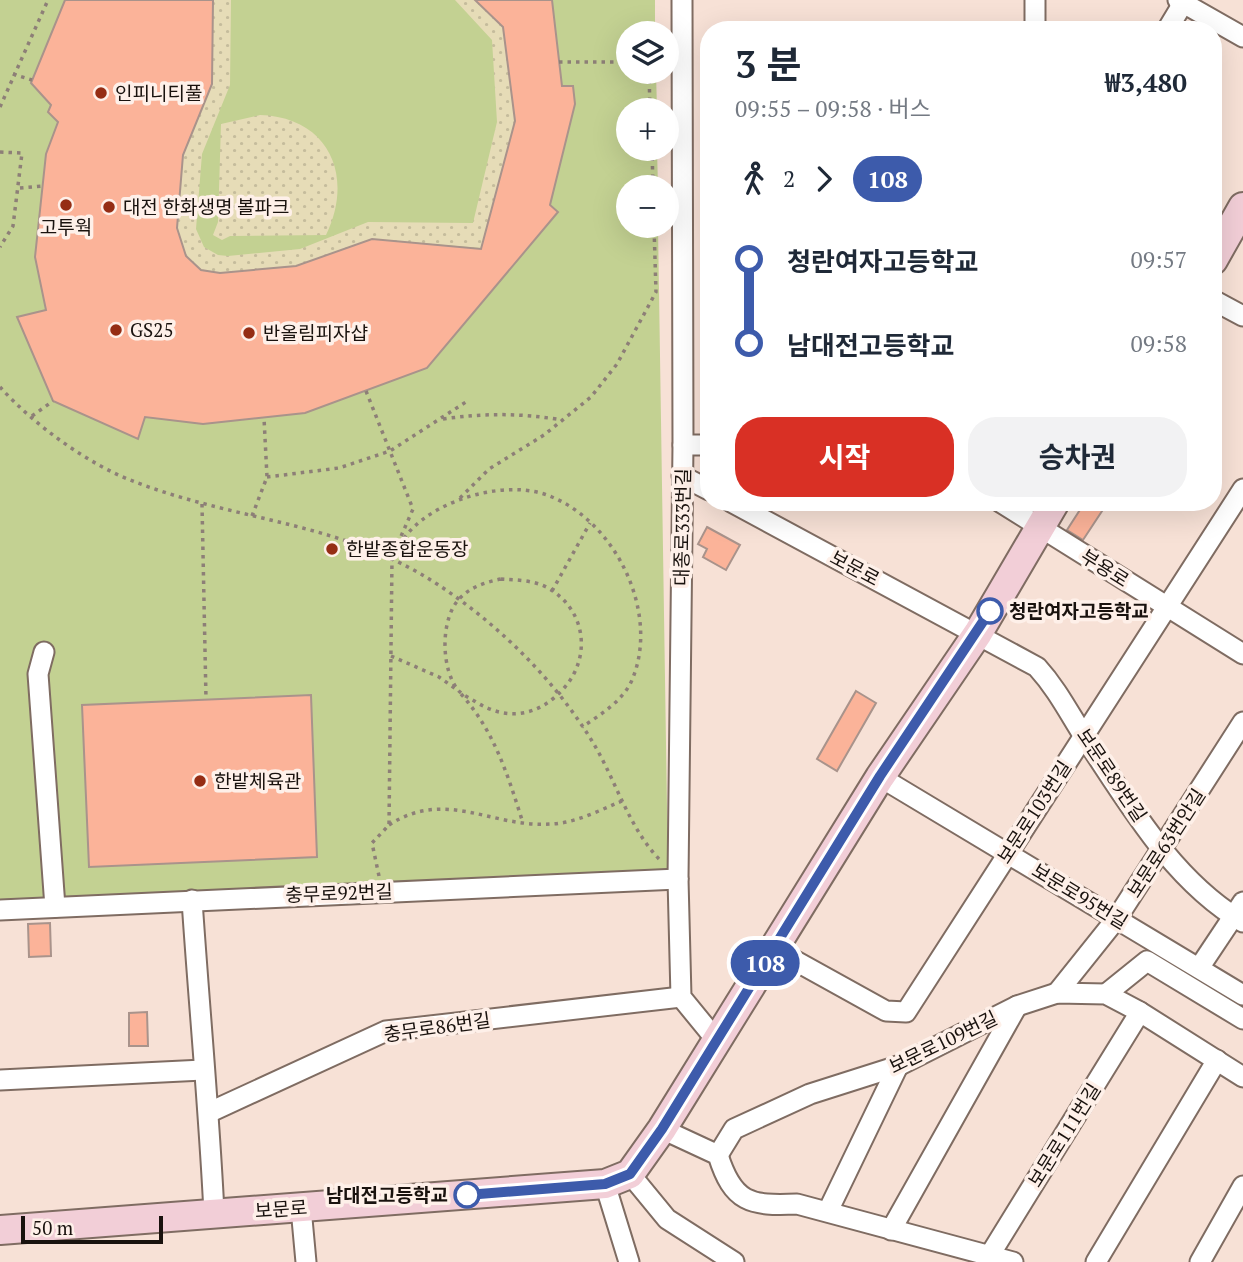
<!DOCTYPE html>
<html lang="ko">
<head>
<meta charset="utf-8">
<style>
	body { margin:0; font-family:"PT Serif","Noto Sans KR",serif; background:#f2f2f3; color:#1f2937; height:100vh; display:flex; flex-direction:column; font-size:26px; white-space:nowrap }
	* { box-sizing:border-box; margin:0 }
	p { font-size:23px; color:#747a83 }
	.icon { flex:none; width:38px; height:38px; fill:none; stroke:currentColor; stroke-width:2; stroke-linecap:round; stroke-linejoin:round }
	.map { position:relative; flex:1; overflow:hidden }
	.panel { position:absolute; left:700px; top:21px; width:522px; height:490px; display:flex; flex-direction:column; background:#fff; border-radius:28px; box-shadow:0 7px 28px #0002 }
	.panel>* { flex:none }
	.badge { padding:0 14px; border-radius:23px; font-size:24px; line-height:46px }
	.buttons { position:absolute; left:616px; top:21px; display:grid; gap:14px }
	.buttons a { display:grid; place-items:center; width:63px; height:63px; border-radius:50%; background:#fff; box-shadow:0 7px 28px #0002; font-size:35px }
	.scale { position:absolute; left:21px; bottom:18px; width:142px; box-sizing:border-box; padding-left:7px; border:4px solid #19120e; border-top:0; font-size:19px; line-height:24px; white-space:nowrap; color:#19120e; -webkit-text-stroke:5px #fef0e9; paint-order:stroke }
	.map>.badge { position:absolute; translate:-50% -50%; box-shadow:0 0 0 4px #fff }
	.legs { display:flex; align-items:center; gap:10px; height:77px; padding:0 35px; font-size:23px }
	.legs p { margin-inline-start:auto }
	.summary { display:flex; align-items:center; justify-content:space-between; height:119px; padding:0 35px }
	h1 { font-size:38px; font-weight:700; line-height:52px }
	.primary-button { display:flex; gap:14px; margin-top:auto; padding:14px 35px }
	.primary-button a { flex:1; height:80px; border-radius:28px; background:#d93025; color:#fff; font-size:28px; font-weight:700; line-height:80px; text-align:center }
	.primary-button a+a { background:#f2f2f3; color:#1f2937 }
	ul { padding:0 35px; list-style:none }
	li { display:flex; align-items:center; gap:24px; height:84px; font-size:26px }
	li i { display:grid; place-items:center; width:10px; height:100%; margin:0 9px; background:currentColor }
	li i::after { content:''; width:18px; height:18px; margin:-9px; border:5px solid; border-radius:50%; background:#fff }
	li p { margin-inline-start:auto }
	li:first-child i { background:linear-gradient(#0000 50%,currentColor 0) }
	li:last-child i { background:linear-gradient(currentColor 50%,#0000 0) }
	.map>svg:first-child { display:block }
</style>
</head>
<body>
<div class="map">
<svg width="1243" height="1262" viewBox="0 0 1243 1262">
	<defs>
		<pattern id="sand-dots" width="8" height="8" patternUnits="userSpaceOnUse" patternTransform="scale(1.75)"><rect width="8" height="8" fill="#e6dcb7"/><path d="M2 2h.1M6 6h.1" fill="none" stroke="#c5bc9c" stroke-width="1.8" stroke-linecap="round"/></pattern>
	</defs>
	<rect width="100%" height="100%" fill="#f7e1d6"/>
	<!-- education -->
	<polygon fill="#e5cfc3" points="703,85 709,85 709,426 704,426"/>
	<!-- grass -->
	<polygon fill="#c3d192" points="0,0 655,0 655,33 628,33 628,72 656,72 657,110 628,110 628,149 657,149 658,187 628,187 628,226 658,226 668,872 0,900"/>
	<!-- sand -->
	<g fill="url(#sand-dots)">
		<polygon points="213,0 231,0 230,85 202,154 196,229 204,247 218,255 228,256 300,249 368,222 473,223 497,122 492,40 455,0 475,0 503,27 515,121 481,248 372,239 296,266 220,273 201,270 186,257 177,228 183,155 212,84"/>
		<path d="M260,115C328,117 355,175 326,235L230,236L222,240L213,235L218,222L221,124Z"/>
	</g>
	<!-- building -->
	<g fill="#fbb399" stroke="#a9938b" stroke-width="2">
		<polygon points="65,0 213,0 212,84 183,155 177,228 186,256 201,270 220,273 296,266 372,239 481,249 515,121 503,27 475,0 552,0 562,86 573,86 575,104 550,205 558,212 427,368 305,413 203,424 145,417 138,439 53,401 17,317 46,310 35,257 46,154 58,122 48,112 51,105 31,83"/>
		<polygon points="1085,502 1108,502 1083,540 1067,530"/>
		<polygon points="707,527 740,545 726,570 703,557 707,549 698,544"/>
		<polygon points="856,691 876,703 837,771 817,759"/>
		<polygon points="311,695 317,857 89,867 82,705"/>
		<polygon points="50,923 51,956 29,957 28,924"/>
		<polygon points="147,1012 148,1046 129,1046 129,1013"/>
	</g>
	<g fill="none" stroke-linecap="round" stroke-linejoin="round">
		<defs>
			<g id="street">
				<polyline points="682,0 683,445 678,879 681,997 717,1041"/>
				<polyline points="1035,0 1035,30"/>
				<polyline points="1178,0 1243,37"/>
				<polyline points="1167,30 1185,0"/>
				<polyline points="1213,300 1243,316"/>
				<polyline points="683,445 709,445"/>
				<polyline points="682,476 709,490"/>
				<path d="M731,502L1037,667C1057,689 1069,713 1085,738C1129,804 1173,881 1243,922"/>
				<polyline points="1000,502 1243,654"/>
				<polyline points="44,652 38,674 55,907"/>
				<polyline points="880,777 1243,995"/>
				<path d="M192,900C199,1005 209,1109 214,1213"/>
				<polyline points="0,910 678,879"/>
				<polyline points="774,949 886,1011 906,1012 1243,489"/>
				<polyline points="1199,968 1243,902"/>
				<polyline points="1057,993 1117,918 1243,722"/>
				<polyline points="1106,994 1147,961 1243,1019"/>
				<polyline points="0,1080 203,1070"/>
				<polyline points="210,1112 386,1031 681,997"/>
				<path d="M662,1129L718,1155C733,1203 750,1206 797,1204L1013,1262"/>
				<polyline points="718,1155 734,1129 810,1094 898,1066 1017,1006 1057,993 1106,994 1140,1012 1243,1077"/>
				<polyline points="630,1174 667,1219 734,1262"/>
				<polyline points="605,1184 629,1262"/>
				<polyline points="301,1208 306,1262"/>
				<polyline points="828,1211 898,1066"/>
				<polyline points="891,1230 1017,1006"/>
				<polyline points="988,1258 1140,1012"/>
				<polyline points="1096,1262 1217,1060"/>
				<polyline points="1200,1262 1243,1186"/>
			</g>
			<g id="secondary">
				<polyline points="1213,260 1243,207"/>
				<polyline points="0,1230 605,1184 630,1174 662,1129 880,777 978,633 1055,502"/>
			</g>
		</defs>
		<!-- street casing -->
		<use href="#street" stroke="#7f6c62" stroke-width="23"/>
		<!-- secondary casing -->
		<use href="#secondary" stroke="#7f6c62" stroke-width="32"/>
		<!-- path -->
		<g stroke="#8d7f77" stroke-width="3.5" stroke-dasharray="3.5 5" stroke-linecap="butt">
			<polyline points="559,62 628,62"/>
			<polyline points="649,72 650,110"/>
			<polyline points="13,74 32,80"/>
			<polyline points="0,107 48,0"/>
			<polyline points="652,149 653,187"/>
			<polyline points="0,152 22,153 13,226 0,247"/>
			<polyline points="20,188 42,186"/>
			<path d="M0,387C34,425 90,466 138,483C241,522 342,522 437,584C498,624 554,679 592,741C616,780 628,827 660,860"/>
			<polyline points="366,391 413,509 395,550"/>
			<polyline points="32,416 53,401"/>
			<path d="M443,419C485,413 520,413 562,420"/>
			<polyline points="267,477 339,468 390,451 469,400"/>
			<polyline points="460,498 489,469 544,435 591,397 617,364 656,292 654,226"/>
			<polyline points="202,504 206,699"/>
			<polyline points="252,516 267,477 264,418"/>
			<path d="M501,579C516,580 534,580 548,588C585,609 592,655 565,687C540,716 508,722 476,702C470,698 462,695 458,690C441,669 440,620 459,599C470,587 486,582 501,579Z"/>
			<polyline points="552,591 590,523"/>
			<polyline points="391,656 439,677 456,689"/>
			<path d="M461,694C495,732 508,776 523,823"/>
			<path d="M389,825C446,788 491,828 551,824C576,823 600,810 622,801"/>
			<path d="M379,876L372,843L389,825L392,559C397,550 402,539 409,532C439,498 510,478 552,497C617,524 660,614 632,680C623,701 600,715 582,727"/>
		</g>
		<!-- street -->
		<use href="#street" stroke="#fff" stroke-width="19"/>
		<!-- secondary -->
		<use href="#secondary" stroke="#f2ced7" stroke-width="28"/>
	</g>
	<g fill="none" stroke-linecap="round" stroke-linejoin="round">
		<defs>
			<polyline id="line-1" points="467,1195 605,1184 630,1174 662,1129 880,776 990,611"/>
		</defs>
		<!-- line-1 casing -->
		<use href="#line-1" stroke="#fff" stroke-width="16"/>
		<!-- line-1 -->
		<use href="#line-1" stroke="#3d5bab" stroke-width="10"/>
	</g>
	<!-- markers -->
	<g fill="#952d14" stroke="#fef0e9" stroke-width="2.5">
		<circle cx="101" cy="93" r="7"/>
		<circle cx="66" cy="205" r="7"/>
		<circle cx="109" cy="207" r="7"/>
		<circle cx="116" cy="330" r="7"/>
		<circle cx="249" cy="333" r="7"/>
		<circle cx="332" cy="549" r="7"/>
		<circle cx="200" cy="781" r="7"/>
	</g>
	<g fill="#fff" stroke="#3d5bab" stroke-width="3.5">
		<circle cx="990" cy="611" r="12"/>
		<circle cx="467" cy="1195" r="12"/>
	</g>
	<g text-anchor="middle" stroke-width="7" stroke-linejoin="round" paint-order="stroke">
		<!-- poi labels -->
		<g font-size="19" fill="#19120e" stroke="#fef0e9" text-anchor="start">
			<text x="115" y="100">인피니티풀</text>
			<text x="123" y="214">대전 한화생명 볼파크</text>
			<text x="66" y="234" text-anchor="middle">고투웍</text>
			<text x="130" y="337">GS25</text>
			<text x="263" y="340">반올림피자샵</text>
			<text x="346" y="556">한밭종합운동장</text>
			<text x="214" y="788">한밭체육관</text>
		</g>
		<!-- street labels -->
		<g font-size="19" fill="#19120e" stroke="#fef0e9">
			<text transform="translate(682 527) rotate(-89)" y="7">대종로333번길</text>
			<text transform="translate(855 568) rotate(28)" y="7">보문로</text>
			<text transform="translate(1105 568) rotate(32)" y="7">부용로</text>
			<text transform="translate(1112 775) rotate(56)" y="7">보문로89번길</text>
			<text transform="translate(1034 812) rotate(-57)" y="7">보문로103번길</text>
			<text transform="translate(1166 843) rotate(-57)" y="7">보문로63번안길</text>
			<text transform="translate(339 893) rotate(-2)" y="7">충무로92번길</text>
			<text transform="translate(1080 896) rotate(31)" y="7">보문로95번길</text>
			<text transform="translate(437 1027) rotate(-8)" y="7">충무로86번길</text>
			<text transform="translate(943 1042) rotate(-26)" y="7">보문로109번길</text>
			<text transform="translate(1064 1135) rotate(-58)" y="7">보문로111번길</text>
			<text transform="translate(281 1209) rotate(-4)" y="7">보문로</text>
		</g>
		<!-- stop labels -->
		<g font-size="19" font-weight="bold" fill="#19120e" stroke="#fef0e9" text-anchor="start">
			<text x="1009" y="618">청란여자고등학교</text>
			<text x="448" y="1202" text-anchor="end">남대전고등학교</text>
		</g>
	</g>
</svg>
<div class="buttons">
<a><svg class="icon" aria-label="layers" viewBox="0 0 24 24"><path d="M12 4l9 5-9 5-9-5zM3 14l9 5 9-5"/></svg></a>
<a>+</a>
<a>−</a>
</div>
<div class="scale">50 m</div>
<b class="badge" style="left:765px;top:963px;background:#3d5bab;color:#fff">108</b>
<section class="panel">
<div class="summary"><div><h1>3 분</h1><p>09:55 – 09:58 · 버스</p></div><b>₩3,480</b></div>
<div class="legs"><svg class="icon" aria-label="walk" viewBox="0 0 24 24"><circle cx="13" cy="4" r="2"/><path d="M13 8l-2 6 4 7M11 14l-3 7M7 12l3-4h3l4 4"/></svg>2<svg class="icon" aria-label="forward" viewBox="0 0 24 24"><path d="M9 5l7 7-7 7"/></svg><b class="badge" style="background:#3d5bab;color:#fff">108</b></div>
<ul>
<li><i style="color:#3d5bab"></i><b>청란여자고등학교</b><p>09:57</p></li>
<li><i style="color:#3d5bab"></i><b>남대전고등학교</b><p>09:58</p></li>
</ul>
<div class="primary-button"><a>시작</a><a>승차권</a></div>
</section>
</div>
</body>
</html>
